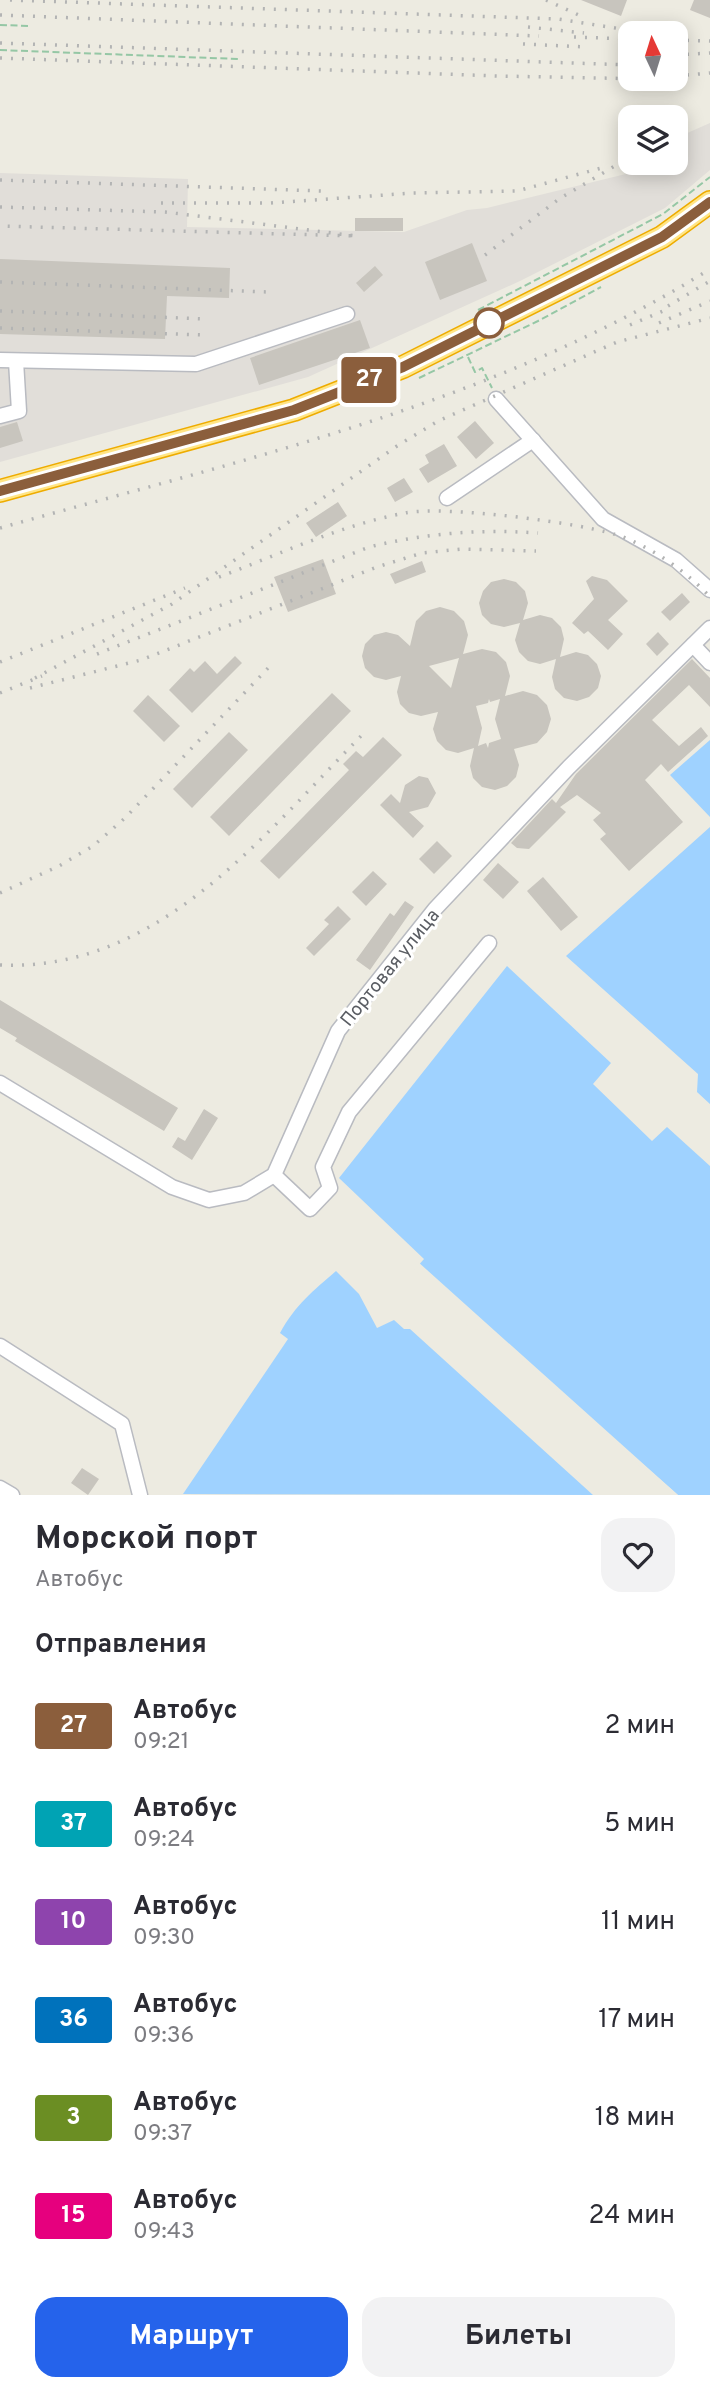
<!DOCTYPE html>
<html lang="ru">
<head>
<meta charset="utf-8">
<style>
	body { margin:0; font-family:Overpass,sans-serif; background:#f2f2f3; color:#2b2b33; height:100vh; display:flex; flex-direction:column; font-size:26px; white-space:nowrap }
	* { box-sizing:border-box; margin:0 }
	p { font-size:23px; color:#7c7c81 }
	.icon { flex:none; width:38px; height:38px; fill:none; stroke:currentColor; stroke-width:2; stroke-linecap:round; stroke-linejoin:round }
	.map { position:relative; height:1495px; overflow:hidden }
	.details { display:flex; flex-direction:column; background:#fff; flex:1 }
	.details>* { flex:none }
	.badge { padding:0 14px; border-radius:5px; font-size:24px; line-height:46px }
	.needle { width:46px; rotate:356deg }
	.fabs { position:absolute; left:618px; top:21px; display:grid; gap:14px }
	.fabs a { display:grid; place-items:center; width:70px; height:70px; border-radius:14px; background:#fff; box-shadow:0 4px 18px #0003; font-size:35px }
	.map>.badge { position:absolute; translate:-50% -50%; box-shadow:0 0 0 4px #fff }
	h2 { padding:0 35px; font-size:26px; line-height:63px }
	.round { display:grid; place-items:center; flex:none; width:74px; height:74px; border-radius:21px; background:#f2f2f3 }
	.head { display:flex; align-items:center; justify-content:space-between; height:119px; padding:0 35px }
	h1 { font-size:33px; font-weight:700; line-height:52px }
	.action { display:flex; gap:14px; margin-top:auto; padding:14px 35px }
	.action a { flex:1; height:80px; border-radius:21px; background:#2563eb; color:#fff; font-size:28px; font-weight:700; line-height:80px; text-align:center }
	.action a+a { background:#f2f2f3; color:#2b2b33 }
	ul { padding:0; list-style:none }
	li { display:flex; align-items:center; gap:21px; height:98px; padding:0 35px }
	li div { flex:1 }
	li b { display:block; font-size:26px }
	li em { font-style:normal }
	li .badge { min-width:77px; font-weight:700; text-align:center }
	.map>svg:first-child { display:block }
</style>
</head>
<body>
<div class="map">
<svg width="710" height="1495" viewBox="0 0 710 1495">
	<rect width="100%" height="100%" fill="#edebe1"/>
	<!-- industrial -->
	<polygon fill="#e1ded9" points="710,123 710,170 665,208 520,281 308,377 0,462 0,173 188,179 187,227 404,232 467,210 487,208 634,172 645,163 676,163 676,138"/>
	<!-- water -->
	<g fill="#9fd2ff">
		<polygon points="710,740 710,817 670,775"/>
		<polygon points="710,827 710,1104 697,1092 698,1074 566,956"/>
		<polygon points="507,966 611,1063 593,1084 652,1141 667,1127 710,1166 710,1495 678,1495 417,1267 424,1259 339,1178"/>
		<path d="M336,1271L359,1294L377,1328L394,1320L404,1329H410L593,1495L183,1494L288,1339L280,1333C296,1304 313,1291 336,1271Z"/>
	</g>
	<!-- pier -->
	<polygon fill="#edebe1" points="417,1261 678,1495 672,1495 488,1330 471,1329 414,1269"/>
	<!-- building -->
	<g fill="#c8c5be" fill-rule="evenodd">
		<polygon points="581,0 627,0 621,16"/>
		<polygon points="694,0 710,0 710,18 690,10"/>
		<rect x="355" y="218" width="48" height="13"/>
		<polygon points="472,243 487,281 440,300 425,262"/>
		<polygon points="0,259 230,268 229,298 167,296 165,339 0,334"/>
		<polygon points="375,266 383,275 364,292 356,283"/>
		<polygon points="360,320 370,348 259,385 250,358"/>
		<polygon points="475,421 494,443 476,459 457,437"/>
		<polygon points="17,422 23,441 0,448 0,427"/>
		<polygon points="444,444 457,466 428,483 419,469 429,463 425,455"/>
		<polygon points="404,478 413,492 395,502 387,488"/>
		<polygon points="338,502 347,516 316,537 306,523"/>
		<polygon points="323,559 336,594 288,612 274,577"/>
		<polygon points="422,561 426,572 395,584 390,574"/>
		<polygon points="592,576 607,580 628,601 608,620 623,634 608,650 588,631 584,634 572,623 594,599 586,581"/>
		<polygon points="504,579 516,582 525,591 528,603 523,620 540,615 552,618 561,627 564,639 560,657 576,652 588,655 597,664 601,676 598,688 589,697 577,701 564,698 555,689 552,677 556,659 540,664 528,661 519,652 515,640 520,623 504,627 491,624 482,615 479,603 483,591 491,582"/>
		<polygon points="682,593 690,602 670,621 661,612"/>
		<path d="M440,607L454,611L464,621L468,635L463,654L482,649L496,652L506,662L510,676L505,696L523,691L537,695L547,705L551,719L547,732L537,743L514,749L519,765L516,777L507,786L495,790L482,787L473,778L470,766L474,748L458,753L446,750L437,741L433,729L438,712L421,716L409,713L400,704L397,692L401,676L386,680L374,677L365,668L362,656L365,644L374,635L386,632L398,635L410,646L416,621L426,611ZM459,658L451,688L429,666ZM489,699L490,702L500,699L495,719L501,739L489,743L488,748L486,743L478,746L482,728L476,706L488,703Z"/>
		<polygon points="658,632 669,644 657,656 646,644"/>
		<polygon points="235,656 242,663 192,713 169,690 190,668 194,672 205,661 217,674"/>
		<polygon points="692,659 710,678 710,707 689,685 652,720 679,746 701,727 708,736 668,772 661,764 645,780 683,822 629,871 600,839 606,834 593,820 601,813 577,795 560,807 566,812 529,849 517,848 511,843 552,799 556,803 576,774"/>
		<polygon points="332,693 351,711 229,836 210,817"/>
		<polygon points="148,695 180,726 164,742 133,711"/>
		<polygon points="229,732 248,750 192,808 173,789"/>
		<polygon points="383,737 402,755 279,879 260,861 349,770 343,764 356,751 363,757"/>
		<polygon points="419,776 428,778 436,793 428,807 409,812 424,826 413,838 380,805 391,794 400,803 405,785"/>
		<polygon points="437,841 452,856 434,874 419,859"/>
		<polygon points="498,863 519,882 503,899 483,880"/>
		<polygon points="373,871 387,884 366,906 352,892"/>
		<polygon points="543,877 578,917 561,931 527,891"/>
		<polygon points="405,901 414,907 370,970 356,960 390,913 394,916"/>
		<polygon points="338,906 351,919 314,956 306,948 329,924 324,920"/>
		<polygon points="0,1000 178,1108 164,1131 15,1041 17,1038 0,1028"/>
		<polygon points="204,1109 218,1118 192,1160 172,1147 178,1137 185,1141"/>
		<polygon points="82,1468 99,1479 88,1495 71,1483"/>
	</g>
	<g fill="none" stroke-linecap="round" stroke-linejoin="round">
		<defs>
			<g id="minor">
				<polyline points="0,360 196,364 347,314"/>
				<polyline points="496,399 603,519 676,560 710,590"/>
				<polyline points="0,416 19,411 16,361"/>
				<polyline points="447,498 533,440"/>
				<polyline points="693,645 710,663"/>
				<polyline points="0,1083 172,1187 209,1200 244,1193 274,1175 338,1031 435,909 569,767 710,628"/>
				<polyline points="274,1175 310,1209 330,1188 323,1167 349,1112 489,943"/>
				<polyline points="0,1346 122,1424 140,1495"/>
				<polyline points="0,1488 12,1495"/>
			</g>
			<polyline id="highway" points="0,491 294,410 403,367 662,237 710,202"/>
		</defs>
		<!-- minor casing -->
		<use href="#minor" stroke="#b9bbc1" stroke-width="17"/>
		<!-- highway casing -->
		<use href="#highway" stroke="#eeac00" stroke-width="24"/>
		<!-- path -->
		<g stroke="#95c7a5" stroke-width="2" stroke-dasharray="7 3.5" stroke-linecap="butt">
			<polyline points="0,25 31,26"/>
			<polyline points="0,50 238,59"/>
			<polyline points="478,310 663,214 710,177"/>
			<polyline points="468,357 475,372 482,368 492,388"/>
			<polyline points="419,378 538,321 601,287"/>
		</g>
		<!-- minor -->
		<use href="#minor" stroke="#fff" stroke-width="14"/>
		<!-- highway -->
		<use href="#highway" stroke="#ffe586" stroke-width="21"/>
		<!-- rail -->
		<g stroke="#b3b4b4" stroke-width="3.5" stroke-dasharray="2 9" stroke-linecap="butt">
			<polyline points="10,0 558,19 647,33"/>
			<polyline points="546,0 583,17"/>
			<polyline points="0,15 539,36"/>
			<polyline points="528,27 584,33"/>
			<polyline points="574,37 630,39"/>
			<polyline points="676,40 710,41"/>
			<polyline points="0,43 630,65"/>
			<polyline points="523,44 586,47"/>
			<polyline points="676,55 710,53"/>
			<polyline points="0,58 498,76 649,79"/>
			<polyline points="676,76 710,73"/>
			<polyline points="0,180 322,191"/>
			<polyline points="161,203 271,203 413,193 517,191 605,167"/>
			<polyline points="0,207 165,212 356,236 0,226"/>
			<polyline points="485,255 559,199 630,157"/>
			<polyline points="0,282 269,292"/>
			<polyline points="668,306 710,281"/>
			<polyline points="0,311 207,319"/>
			<polyline points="659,323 710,301"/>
			<polyline points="630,325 668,309"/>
			<polyline points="0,328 205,335"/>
			<path d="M0,528C241,460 496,403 710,269"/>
			<path d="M219,577C280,554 341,525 405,513C443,505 587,523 623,537C655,550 686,571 710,597"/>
			<path d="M97,654L369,547C427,533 479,529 538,533"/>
			<polyline points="0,662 185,588"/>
			<polyline points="35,678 172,604 397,446 438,421 617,342 710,318"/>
			<polyline points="30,688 141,660 377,567 422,553 462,549 536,551"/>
			<polyline points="0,693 42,676"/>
			<polyline points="0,893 59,866 93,846 125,818 271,665"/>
			<path d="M0,965C159,972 263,835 364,733"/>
		</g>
	</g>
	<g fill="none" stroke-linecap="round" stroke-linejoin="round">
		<defs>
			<polyline id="line" points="0,491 294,410 403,367 662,237 710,202"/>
		</defs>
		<!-- line casing -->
		<use href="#line" stroke="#fff" stroke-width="16"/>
		<!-- line -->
		<use href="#line" stroke="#8b5e3c" stroke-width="10"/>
	</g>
	<!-- markers -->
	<circle fill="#fff" stroke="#8b5e3c" stroke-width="3.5" cx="489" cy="323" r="14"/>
	<g text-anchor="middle" stroke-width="6" stroke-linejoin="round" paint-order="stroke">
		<!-- street labels -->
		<g font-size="19" fill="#5a5d63" stroke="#fff">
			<text transform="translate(389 967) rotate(-51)" y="7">Портовая улица</text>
		</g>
	</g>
</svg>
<div class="fabs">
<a><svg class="needle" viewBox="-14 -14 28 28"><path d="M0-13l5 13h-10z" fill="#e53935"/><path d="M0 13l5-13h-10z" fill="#7c7c81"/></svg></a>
<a><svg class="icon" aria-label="layers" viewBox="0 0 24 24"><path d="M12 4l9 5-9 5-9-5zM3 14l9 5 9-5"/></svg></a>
</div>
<b class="badge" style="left:369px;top:380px;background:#8b5e3c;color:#fff">27</b>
</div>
<section class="details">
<div class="head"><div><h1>Морской порт</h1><p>Автобус</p></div><a class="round"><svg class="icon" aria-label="heart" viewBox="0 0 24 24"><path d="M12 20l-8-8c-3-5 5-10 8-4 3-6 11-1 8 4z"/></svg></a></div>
<h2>Отправления</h2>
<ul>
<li><span class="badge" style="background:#8b5e3c;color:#fff">27</span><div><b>Автобус</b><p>09:21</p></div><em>2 мин</em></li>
<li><span class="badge" style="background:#00a3b4;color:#fff">37</span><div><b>Автобус</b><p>09:24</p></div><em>5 мин</em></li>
<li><span class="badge" style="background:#8e44ad;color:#fff">10</span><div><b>Автобус</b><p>09:30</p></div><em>11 мин</em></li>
<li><span class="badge" style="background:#0072bc;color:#fff">36</span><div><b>Автобус</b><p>09:36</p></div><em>17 мин</em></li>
<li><span class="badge" style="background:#6b8e23;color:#fff">3</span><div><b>Автобус</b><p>09:37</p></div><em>18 мин</em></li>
<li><span class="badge" style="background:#e6007e;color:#fff">15</span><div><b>Автобус</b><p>09:43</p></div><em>24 мин</em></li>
</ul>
<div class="action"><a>Маршрут</a><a>Билеты</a></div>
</section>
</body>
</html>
